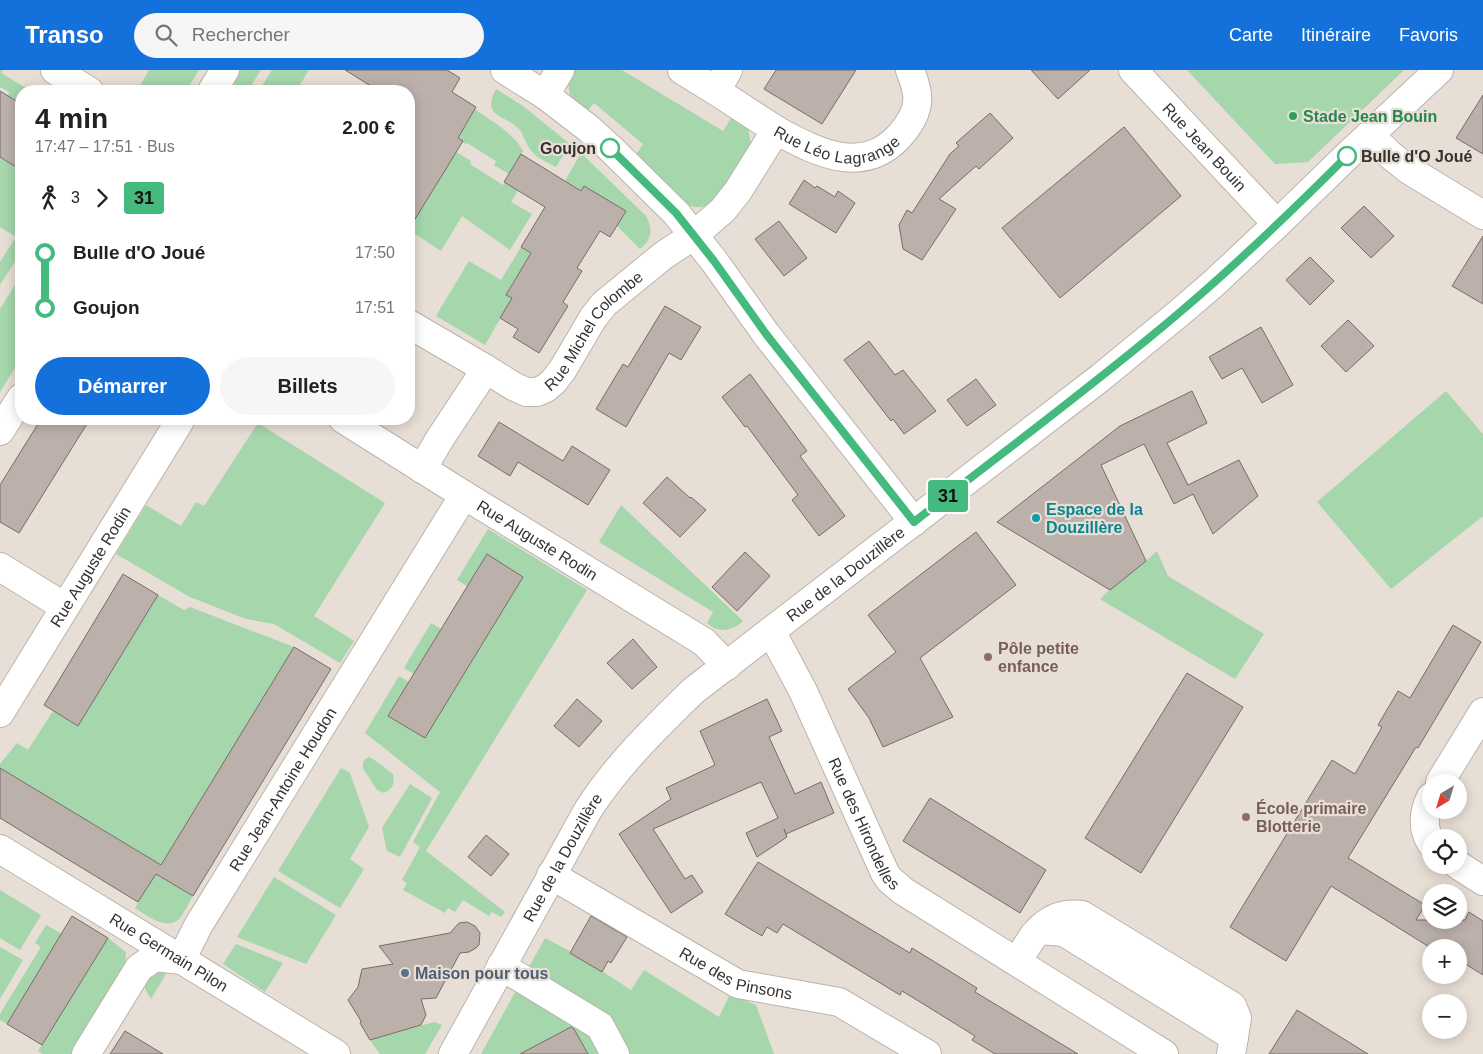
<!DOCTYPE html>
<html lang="fr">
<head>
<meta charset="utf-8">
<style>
	body { margin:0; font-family:Helvetica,sans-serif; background:#f6f6f6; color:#222; height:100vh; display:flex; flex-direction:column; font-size:19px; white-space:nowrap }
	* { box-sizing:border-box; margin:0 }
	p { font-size:16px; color:#767676 }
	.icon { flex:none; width:28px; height:28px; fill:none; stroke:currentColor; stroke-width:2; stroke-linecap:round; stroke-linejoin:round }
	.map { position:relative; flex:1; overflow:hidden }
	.sheet { position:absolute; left:15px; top:15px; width:400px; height:340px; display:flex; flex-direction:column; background:#fff; border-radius:20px; box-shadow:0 2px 12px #0003 }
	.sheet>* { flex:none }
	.badge { padding:0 10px; border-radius:4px; font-size:18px; line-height:32px }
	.needle { width:32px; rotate:218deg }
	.fabs { position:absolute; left:1422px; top:704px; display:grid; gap:10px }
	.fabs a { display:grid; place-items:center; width:45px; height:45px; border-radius:50%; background:#fff; box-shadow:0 2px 12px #0003; font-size:25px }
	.map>.badge { position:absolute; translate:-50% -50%; box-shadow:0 0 0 2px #fff }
	.legs { display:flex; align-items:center; gap:8px; height:55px; padding:0 20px; font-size:16px }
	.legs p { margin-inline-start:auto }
	.head { display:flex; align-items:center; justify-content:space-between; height:85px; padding:0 20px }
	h1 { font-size:28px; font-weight:700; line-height:38px }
	.primary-button { display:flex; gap:10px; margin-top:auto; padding:10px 20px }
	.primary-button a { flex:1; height:58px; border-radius:30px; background:#1470da; color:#fff; font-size:20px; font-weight:700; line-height:58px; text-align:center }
	.primary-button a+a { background:#f6f6f6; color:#222 }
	ul { padding:0 20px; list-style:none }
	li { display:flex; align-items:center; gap:18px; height:55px; font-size:19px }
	li i { display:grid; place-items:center; width:8px; height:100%; margin:0 6px; background:currentColor }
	li i::after { content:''; width:12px; height:12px; margin:-6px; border:4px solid; border-radius:50%; background:#fff }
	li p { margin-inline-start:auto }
	li:first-child i { background:linear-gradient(#0000 50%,currentColor 0) }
	li:last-child i { background:linear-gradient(currentColor 50%,#0000 0) }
	header { display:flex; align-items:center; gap:30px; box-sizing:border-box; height:70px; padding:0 25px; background:#1470da; color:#fff }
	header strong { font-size:24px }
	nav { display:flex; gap:28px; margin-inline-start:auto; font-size:18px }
	.search { width:350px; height:45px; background:#f6f6f6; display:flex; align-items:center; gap:12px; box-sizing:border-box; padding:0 18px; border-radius:28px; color:#767676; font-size:19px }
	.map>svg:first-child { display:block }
</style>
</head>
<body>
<header>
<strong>Transo</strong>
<div class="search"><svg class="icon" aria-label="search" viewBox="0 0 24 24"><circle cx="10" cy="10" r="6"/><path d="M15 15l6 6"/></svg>Rechercher</div>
<nav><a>Carte</a><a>Itinéraire</a><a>Favoris</a></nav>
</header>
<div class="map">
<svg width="1483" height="984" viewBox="0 0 1483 984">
	<rect width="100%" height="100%" fill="#e7ded5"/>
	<!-- green -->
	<g fill="#a5d6ac">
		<polygon points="0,0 3,0 1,3 31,21 21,21 21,34 8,26 9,22 0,17"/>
		<polygon points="149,0 199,0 186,21 137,21"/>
		<polygon points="237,0 261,0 248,21 246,21 230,11"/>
		<polygon points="272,0 309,0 296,21 259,21"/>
		<path d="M571,0H622L723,61L734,43L748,57L751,76L714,134C702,138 693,138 682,133L636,85L643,74L594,33L585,44C569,30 566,21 571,0Z"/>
		<polygon points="1187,0 1404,0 1308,92 1275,94"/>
		<path d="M496,19L523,36L570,74L556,97C546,92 534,87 528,76C525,71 523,64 519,59C504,44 481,47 496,19Z"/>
		<path d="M475,39C492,52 513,62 523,81L509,104L494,95L496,91L467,73L465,74L458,69Z"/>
		<polygon points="456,82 471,91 470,94 503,115 506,112 518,120 511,132 532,144 510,180 462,146 441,181 409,160 409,147"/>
		<path d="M581,83L646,146C653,159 652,170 640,179L617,156L625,141L584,116L581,121L565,111Z"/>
		<polygon points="0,87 21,100 21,182 0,215 0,192 16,167 0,157"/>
		<polygon points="521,177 531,183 506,224 512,228 485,275 436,246 469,191 501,210"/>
		<polygon points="21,205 21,288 0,322 0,239"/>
		<polygon points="1446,321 1483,364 1483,446 1391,519 1317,432"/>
		<polygon points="258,353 385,433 314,546 354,571 340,593 274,554 246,549 190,527 116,484 146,435 181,456 196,432 204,436"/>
		<path d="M621,435L743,551C737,557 726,562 717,559C713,558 710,555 707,553L713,542L599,472Z"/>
		<polygon points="488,459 587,520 426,781 505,842 501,847 492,842 489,846 463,830 455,842 448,838 445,843 403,820 407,813 402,810 420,777 413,772 440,722 365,663 399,606 409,612 388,646 425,668 522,507 487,484 467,516 457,510"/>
		<path d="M1157,481L1168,506L1264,564L1235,609L1100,529C1118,511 1139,498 1157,481Z"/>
		<polygon points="158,525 184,540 190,537 294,577 161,795 0,698 0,694 17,673 28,680 53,641 78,656"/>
		<polygon points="431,553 441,559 414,604 404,598"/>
		<path d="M369,687L373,689L393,704C395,714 393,718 384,723L377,720L363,698V693L365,689Z"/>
		<polygon points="341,698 350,703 369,757 350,789 364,799 340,838 278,801"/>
		<polygon points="410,714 432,728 400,787 387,781 382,758"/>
		<path d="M156,804L193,826C189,832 183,846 178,850C165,860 146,845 135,838Z"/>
		<polygon points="274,807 336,845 306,894 237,867"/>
		<polygon points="0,820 41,845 20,880 0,868"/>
		<polygon points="46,855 62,864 7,954 0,950 0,944 41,877 35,873"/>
		<polygon points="108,868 126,882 125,900 74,984 43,984 38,981"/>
		<polygon points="545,868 579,886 631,920 644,900 719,947 730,924 756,935 774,984 481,984"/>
		<polygon points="236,874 283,893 265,922 223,894"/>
		<polygon points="0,877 23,890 0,929"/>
		<path d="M172,894L151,929C145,920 142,914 145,903Z"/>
		<polygon points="434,952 442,955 425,984 380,984 370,970"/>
	</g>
	<!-- building -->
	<g fill="#bbb0aa" stroke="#776d68">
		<polygon points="345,0 447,0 460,8 452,22 476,37 458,68 463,71 409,159 409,21 379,21"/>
		<polygon points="776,0 856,0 822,54 764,19"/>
		<polygon points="1031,0 1090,0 1058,29"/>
		<polygon points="0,21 21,34 21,100 0,87"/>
		<polygon points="1483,25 1483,84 1456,68"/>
		<polygon points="990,43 1013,68 979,99 976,96 939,129 956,139 922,190 903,179 899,155 907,140 912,143 950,84 959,76 956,73"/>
		<polygon points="1124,57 1181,126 1060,228 1002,158"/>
		<polygon points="521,84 581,121 584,116 626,141 610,167 600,161 577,198 582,201 563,232 568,236 539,283 513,267 518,259 500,248 512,228 506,225 531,183 521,177 545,137 504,112"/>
		<polygon points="804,110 815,118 817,116 835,127 838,121 855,133 836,163 789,134"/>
		<polygon points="1364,136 1394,166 1371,188 1341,158"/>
		<polygon points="779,151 807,188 784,206 755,169"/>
		<polygon points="1483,166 1483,234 1452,216"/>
		<polygon points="1310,187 1334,211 1310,235 1286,210"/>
		<polygon points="665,236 701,257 681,290 669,283 626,357 596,339 623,294 628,297"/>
		<polygon points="1348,250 1374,276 1346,302 1321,276"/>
		<polygon points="1261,257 1293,315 1262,333 1242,298 1222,309 1209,287"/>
		<polygon points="869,271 895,305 903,300 936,341 904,364 893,349 891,351 844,290"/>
		<polygon points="750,304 807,381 800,386 845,446 819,466 792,430 798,425 747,356 745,357 722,327"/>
		<polygon points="976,309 996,335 967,356 947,330"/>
		<polygon points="1192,321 1207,353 1167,373 1188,415 1239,390 1258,426 1213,464 1193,424 1174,434 1144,374 1101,395 1146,491 1110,520 997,452 1120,356"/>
		<polygon points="41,349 90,349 19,463 0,452 0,415"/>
		<polygon points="499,352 563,391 572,376 610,400 588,435 518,392 510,406 478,386"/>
		<polygon points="667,407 690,428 691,427 706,440 680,467 643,433"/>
		<polygon points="976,462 1016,515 920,588 953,647 883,677 869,648 848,619 896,582 868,545"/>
		<polygon points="745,482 770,506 737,541 712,517"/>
		<polygon points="487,484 523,507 425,668 388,646"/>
		<polygon points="123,504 158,525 78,656 44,635"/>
		<polygon points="1453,555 1481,572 1418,678 1416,677 1348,788 1425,835 1416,850 1465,850 1469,842 1483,851 1483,905 1459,890 1459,878 1438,878 1431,874 1431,878 1331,816 1286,891 1230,857 1332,690 1355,704 1382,657 1378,655 1398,621 1410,628"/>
		<polygon points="633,569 657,597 632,619 607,593"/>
		<polygon points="294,577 331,599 193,826 156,804 138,832 0,748 0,698 161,795"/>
		<polygon points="1187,603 1243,637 1141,803 1085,768"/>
		<polygon points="577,629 602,651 579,677 554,656"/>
		<polygon points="767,629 782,661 769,667 795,724 821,712 834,743 786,764 784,759 787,767 757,787 746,763 778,748 761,712 653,759 685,809 692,805 703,822 671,843 619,764 671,729 666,718 715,695 700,661"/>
		<polygon points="930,728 1046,800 1020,843 903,771"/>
		<polygon points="486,765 509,784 491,806 468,787"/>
		<polygon points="758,792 910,883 912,878 977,918 975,922 1078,984 995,984 972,970 975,966 925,935 902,921 900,925 783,854 777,863 767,857 762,866 725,844"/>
		<polygon points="72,846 108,868 42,975 7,954"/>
		<polygon points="591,846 627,867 611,893 608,891 602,902 570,883"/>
		<polygon points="467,852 475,856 480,863 479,875 476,878 469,882 460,883 436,928 421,929 426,945 421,955 370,970 360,953 361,951 348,930 358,917 362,899 393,894 379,876 450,863 459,853"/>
		<polygon points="1297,940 1368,984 1269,984"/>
		<polygon points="571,957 574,959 588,984 520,984"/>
		<polygon points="125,961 163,984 110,984"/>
	</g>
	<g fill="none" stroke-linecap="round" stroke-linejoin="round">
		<defs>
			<g id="minor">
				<polyline points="55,0 89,21"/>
				<polyline points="505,0 545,25 588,58 610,78 676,143 714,191 766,264 914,452"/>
				<polyline points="682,0 716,21"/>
				<polyline points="728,0 716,21 776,60"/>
				<path id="s1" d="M1133,0L1277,154"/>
				<polyline points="212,21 225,0"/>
				<polyline points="545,25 560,0"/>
				<polyline points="1370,65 1389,84 1409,100 1483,145"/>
				<polyline points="409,254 486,299"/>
				<path id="s2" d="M343,349L464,425L704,572L727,596"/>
				<polyline points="0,361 21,328"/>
				<path id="s3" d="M422,399L441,367L486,299L513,316L526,322H537L546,318L554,311L563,299L593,248L604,234L664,185L693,166L723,140L738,121L776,60C821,85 869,108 906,58C922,36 919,23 910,0"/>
				<polyline points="0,497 65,537"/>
				<path id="s4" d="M771,561L803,621L885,803L889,809L903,821L1164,984"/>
				<path id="s5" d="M0,643L181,349"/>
				<polyline points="1440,712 1483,642"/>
				<path d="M1431,727C1423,743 1422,758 1431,773"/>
				<path id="s6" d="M0,779L336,984"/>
				<polyline points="1458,795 1483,811"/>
				<path id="s7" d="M551,805L738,914L839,932L927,984"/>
				<path d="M1039,860C1051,847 1064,843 1082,845L1232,936L1237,948L1234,967"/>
				<path id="s8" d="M181,890L198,856L464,425"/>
				<polyline points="1017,891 1034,865 1039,860 1064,862 1234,967 1231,984"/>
				<polyline points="501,896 600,956 615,984"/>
				<polyline points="86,984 139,898 155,887 181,890"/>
				<path id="s9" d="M453,984L588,740C617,695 655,658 693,621L1100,308L1178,244L1213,214L1277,154L1347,86L1439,0"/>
			</g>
		</defs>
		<!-- minor casing -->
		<use href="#minor" stroke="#bcb3ab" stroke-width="30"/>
		<!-- minor -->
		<use href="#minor" stroke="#fff" stroke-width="28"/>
	</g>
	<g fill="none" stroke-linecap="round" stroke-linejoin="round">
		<defs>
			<path id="line-1" d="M610,78L676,143L714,191L766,264L914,452C1003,382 1093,316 1179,243C1237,194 1293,140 1347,86"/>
		</defs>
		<!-- line-1 casing -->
		<use href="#line-1" stroke="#fff" stroke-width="11"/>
		<!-- line-1 -->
		<use href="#line-1" stroke="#44ba7f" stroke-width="8"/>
	</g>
	<!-- markers -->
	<circle fill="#2e9e5b" stroke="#e7ded5" stroke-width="2" cx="1293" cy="46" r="5"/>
	<g fill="#fff" stroke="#44ba7f" stroke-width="2.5">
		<circle cx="610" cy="78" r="9"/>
		<circle cx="1347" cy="86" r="9"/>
	</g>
	<circle fill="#0f9aa8" stroke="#e7ded5" stroke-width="2" cx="1036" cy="448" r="5"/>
	<g fill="#8d6e63" stroke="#e7ded5" stroke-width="2">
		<circle cx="988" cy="587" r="5"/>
		<circle cx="1246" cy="747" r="5"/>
	</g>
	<circle fill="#5c6f8a" stroke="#e7ded5" stroke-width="2" cx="405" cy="903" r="5"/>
	<g text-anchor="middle" stroke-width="4.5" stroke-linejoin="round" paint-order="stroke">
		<!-- leisure labels -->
		<g font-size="16" font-weight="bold" fill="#27864d" stroke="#e7ded5" text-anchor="start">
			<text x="1303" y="52">Stade Jean Bouin</text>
		</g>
		<!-- street labels -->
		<g font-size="16" fill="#36322f" stroke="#e7ded5">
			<text dy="6" stroke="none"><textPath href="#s3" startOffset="602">Rue Léo Lagrange</textPath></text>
			<text dy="6" stroke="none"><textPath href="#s1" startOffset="105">Rue Jean Bouin</textPath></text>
			<text dy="6" stroke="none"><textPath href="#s3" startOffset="261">Rue Michel Colombe</textPath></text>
			<text dy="6" stroke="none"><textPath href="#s2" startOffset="229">Rue Auguste Rodin</textPath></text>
			<text dy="6" stroke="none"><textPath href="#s5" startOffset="172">Rue Auguste Rodin</textPath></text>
			<text dy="6" stroke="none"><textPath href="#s9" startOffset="630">Rue de la Douzillère</textPath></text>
			<text dy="6" stroke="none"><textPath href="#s8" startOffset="199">Rue Jean-Antoine Houdon</textPath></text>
			<text dy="6" stroke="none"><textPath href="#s4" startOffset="214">Rue des Hirondelles</textPath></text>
			<text dy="6" stroke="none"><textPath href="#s9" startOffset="225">Rue de la Douzillère</textPath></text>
			<text dy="6" stroke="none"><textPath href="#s6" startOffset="198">Rue Germain Pilon</textPath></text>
			<text dy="6" stroke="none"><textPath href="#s7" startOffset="211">Rue des Pinsons</textPath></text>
		</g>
		<!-- stop labels -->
		<g font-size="16" font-weight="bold" fill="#36322f" stroke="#e7ded5" text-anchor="end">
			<text x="596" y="84">Goujon</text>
			<text x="1361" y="92" text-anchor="start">Bulle d'O Joué</text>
		</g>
		<!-- culture labels -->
		<g font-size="16" font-weight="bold" fill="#0d838f" stroke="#e7ded5" text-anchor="start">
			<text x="1046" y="445">Espace de la<tspan x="1046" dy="18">Douzillère</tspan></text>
		</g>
		<!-- education labels -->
		<g font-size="16" font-weight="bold" fill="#785e54" stroke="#e7ded5" text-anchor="start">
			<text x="998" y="584">Pôle petite<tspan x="998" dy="18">enfance</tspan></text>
			<text x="1256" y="744">École primaire<tspan x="1256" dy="18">Blotterie</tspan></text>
		</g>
		<!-- service labels -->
		<g font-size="16" font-weight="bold" fill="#4e5e75" stroke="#e7ded5" text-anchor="start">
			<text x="415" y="909">Maison pour tous</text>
		</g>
	</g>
</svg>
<div class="fabs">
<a><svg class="needle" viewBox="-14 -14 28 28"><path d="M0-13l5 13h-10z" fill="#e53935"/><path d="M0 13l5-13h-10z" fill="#767676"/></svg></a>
<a><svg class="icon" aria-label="locate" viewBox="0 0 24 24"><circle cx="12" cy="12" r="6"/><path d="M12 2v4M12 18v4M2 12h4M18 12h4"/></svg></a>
<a><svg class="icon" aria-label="layers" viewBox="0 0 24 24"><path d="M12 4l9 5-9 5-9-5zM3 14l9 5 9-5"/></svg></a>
<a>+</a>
<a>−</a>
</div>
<b class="badge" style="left:948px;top:426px;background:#44ba7f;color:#111">31</b>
<section class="sheet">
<div class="head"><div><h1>4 min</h1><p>17:47 – 17:51 · Bus</p></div><b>2.00 €</b></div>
<div class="legs"><svg class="icon" aria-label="walk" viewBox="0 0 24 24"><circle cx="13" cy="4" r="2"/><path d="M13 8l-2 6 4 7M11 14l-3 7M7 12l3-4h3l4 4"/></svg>3<svg class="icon" aria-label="forward" viewBox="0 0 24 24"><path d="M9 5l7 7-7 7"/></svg><b class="badge" style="background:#44ba7f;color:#111">31</b></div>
<ul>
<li><i style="color:#44ba7f"></i><b>Bulle d'O Joué</b><p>17:50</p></li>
<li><i style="color:#44ba7f"></i><b>Goujon</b><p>17:51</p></li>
</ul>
<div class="primary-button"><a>Démarrer</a><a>Billets</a></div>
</section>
</div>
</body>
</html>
